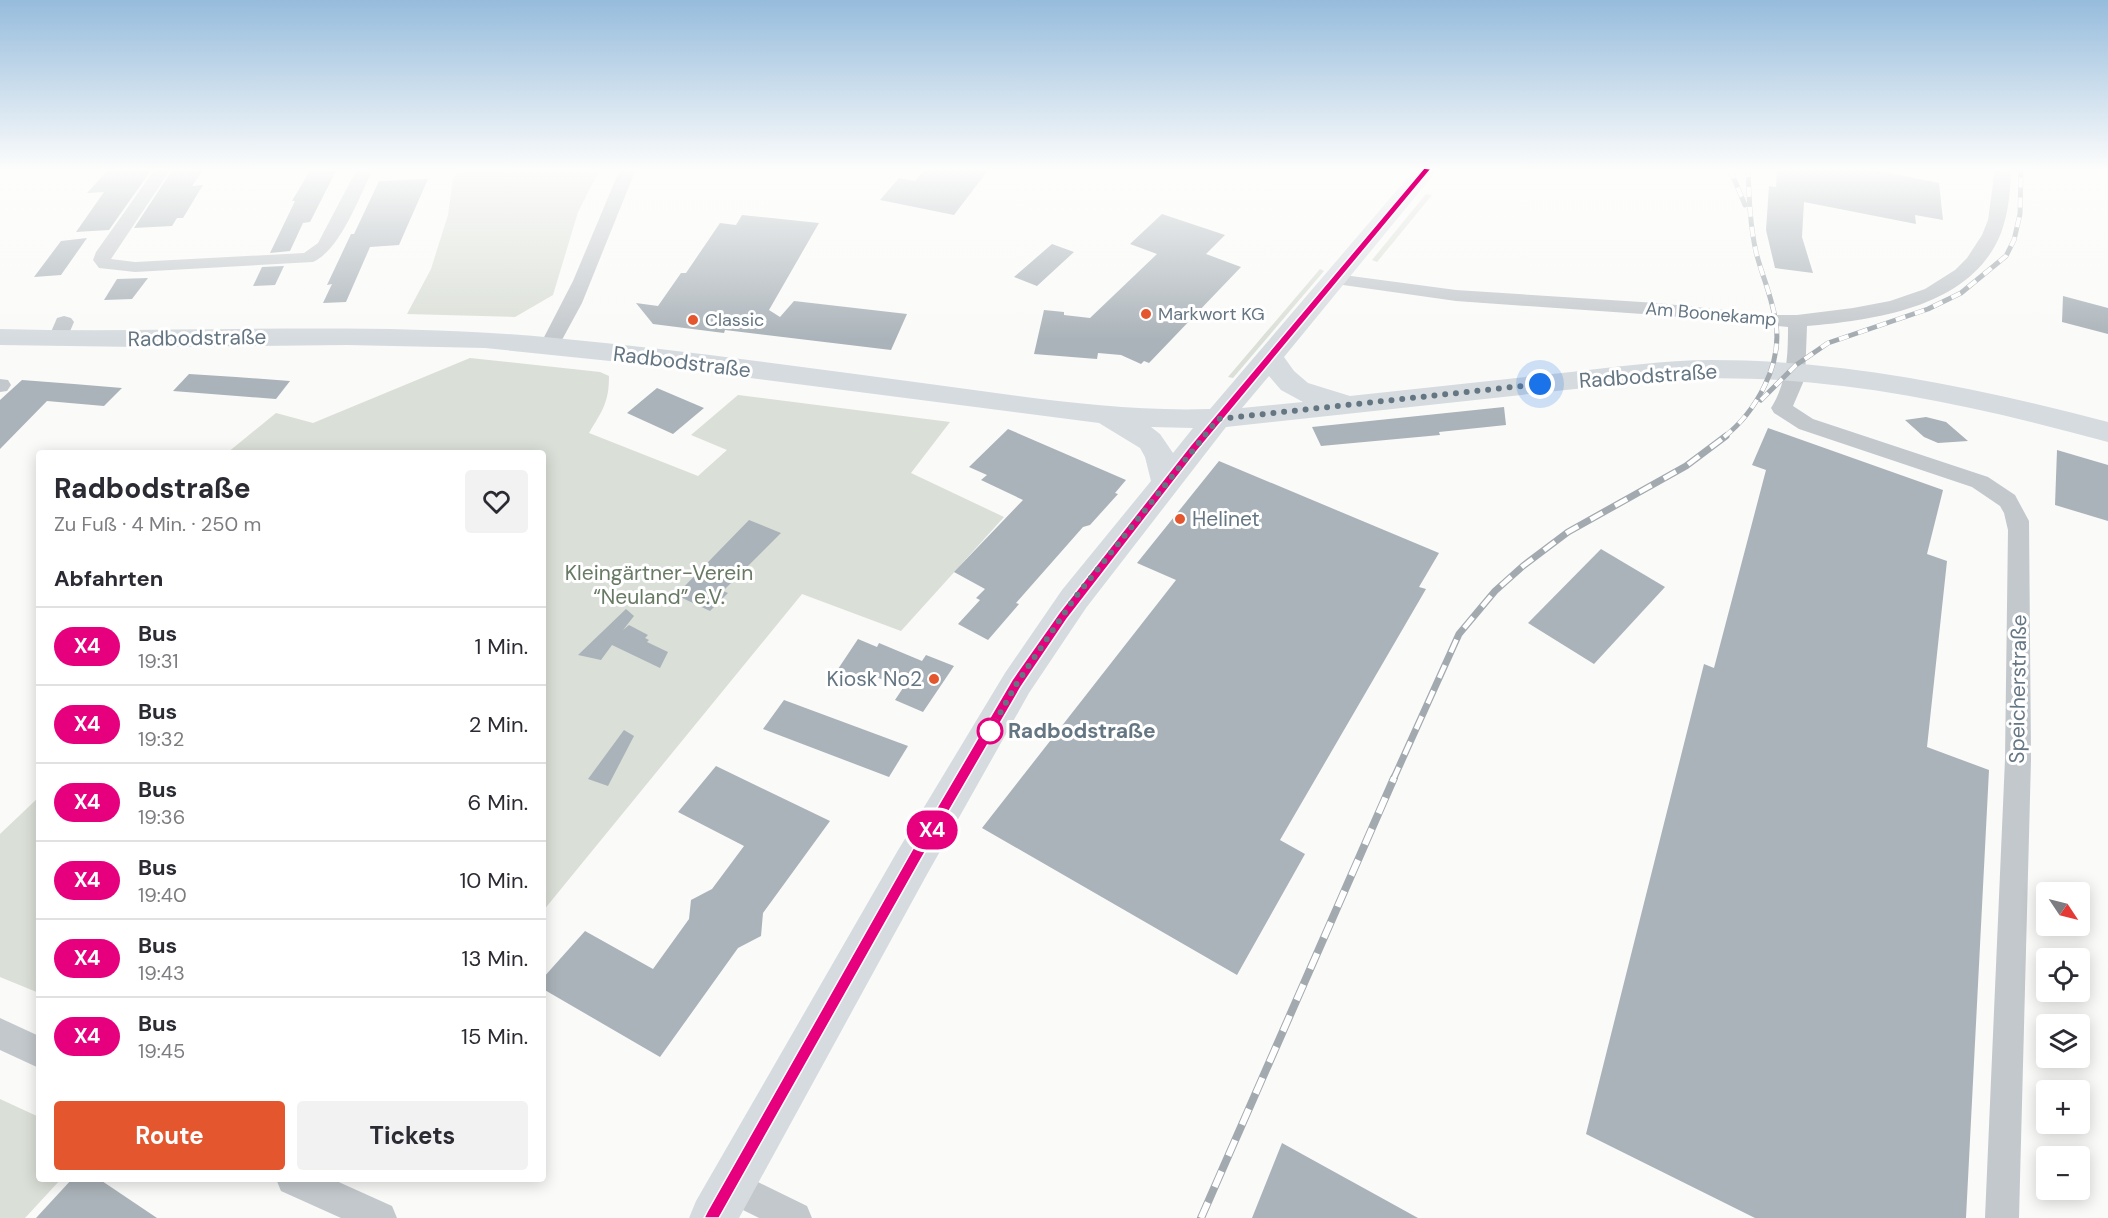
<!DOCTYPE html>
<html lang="de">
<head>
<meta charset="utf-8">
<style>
	body { margin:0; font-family:"DM Sans",sans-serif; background:#f2f2f3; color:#2b2b33; height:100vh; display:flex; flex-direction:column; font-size:22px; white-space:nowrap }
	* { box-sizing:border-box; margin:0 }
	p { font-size:20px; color:#7c7c81 }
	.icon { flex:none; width:33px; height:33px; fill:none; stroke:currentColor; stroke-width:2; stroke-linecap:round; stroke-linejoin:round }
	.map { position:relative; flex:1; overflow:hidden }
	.sheet { position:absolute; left:36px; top:450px; width:510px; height:732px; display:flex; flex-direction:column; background:#fff; border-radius:6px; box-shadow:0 3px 15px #0003 }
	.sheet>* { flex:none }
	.badge { padding:0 12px; border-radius:20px; font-size:21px; line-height:39px }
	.needle { width:39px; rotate:125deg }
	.controls { position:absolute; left:2036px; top:882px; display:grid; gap:12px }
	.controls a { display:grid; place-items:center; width:54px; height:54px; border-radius:6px; background:#fff; box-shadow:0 3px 15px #0003; font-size:30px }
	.you { position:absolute; width:30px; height:30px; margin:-15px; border:4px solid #fff; border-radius:50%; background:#1a73e8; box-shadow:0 0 0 9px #1a73e833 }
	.map>.badge { position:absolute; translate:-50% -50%; box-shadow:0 0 0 3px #fff }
	h2 { padding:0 18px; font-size:22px; line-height:54px }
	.round { display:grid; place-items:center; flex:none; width:63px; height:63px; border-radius:6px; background:#f2f2f3 }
	.overview { display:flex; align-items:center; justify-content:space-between; height:102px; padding:0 18px }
	h1 { font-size:28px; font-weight:700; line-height:45px }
	.action { display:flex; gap:12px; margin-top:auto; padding:12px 18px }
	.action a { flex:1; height:69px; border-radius:6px; background:#e4572e; color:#fff; font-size:24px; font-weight:700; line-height:69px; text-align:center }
	.action a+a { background:#f2f2f3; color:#2b2b33 }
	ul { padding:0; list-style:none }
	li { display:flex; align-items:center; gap:18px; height:78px; padding:0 18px; border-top:2px solid #e1e1e2 }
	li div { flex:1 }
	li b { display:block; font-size:22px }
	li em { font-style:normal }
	li .badge { min-width:66px; font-weight:700; text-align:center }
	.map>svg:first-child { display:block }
</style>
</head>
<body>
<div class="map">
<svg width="2108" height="1218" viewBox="0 0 2108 1218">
	<rect width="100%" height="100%" fill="#fafaf8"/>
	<!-- green -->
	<g fill="#dadfd7">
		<polygon points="459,169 600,169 578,212 553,295 515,317 407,314 431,269 448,215 453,179"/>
		<polygon points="1426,194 1432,195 1377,262 1372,260"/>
		<polygon points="1320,269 1324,271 1233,378 1228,377"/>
		<path d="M470,358L600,372L609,376C609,403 602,411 589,433L698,476L727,450L691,435L738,395L950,422L911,473L1004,517L901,631L802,594L543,911V453H227L276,413L313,423Z"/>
		<polygon points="39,797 39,993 0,977 0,834"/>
		<polygon points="0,1099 39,1117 39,1179 61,1179 25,1218 0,1218"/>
	</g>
	<!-- building -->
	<g fill="#aab3b9">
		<polygon points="109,169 152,169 109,230 76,232 104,192 87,193"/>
		<polygon points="173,169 204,169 192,186 203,185 183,218 177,218 172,226 134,228"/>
		<polygon points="311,169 337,169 310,222 303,223 290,251 270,253 295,201 292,201"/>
		<polygon points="925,169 989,169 954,215 880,200 899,178 915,181"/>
		<polygon points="1777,169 1870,169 1939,183 1943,220 1915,215 1916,224 1804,202 1802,237 1813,273 1775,268 1766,230 1769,186 1776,187"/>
		<polygon points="428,179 399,245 370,247 346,302 323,303 332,284 327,285 351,234 354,234 379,181"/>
		<polygon points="1162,214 1225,235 1206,254 1241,267 1149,363 1144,361 1141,364 1121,355 1098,353 1097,359 1034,354 1044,310 1064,312 1064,315 1090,318 1157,254 1130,244"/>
		<polygon points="742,215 819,223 769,310 780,317 794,301 907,314 891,350 725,330 724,333 653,324 636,303 658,306 681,273 686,273 720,223 736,225"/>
		<polygon points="87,238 61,275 34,277 61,241"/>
		<polygon points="1052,244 1074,252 1037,286 1014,277"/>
		<polygon points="284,266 275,285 253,286 262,267"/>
		<polygon points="148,278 132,299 104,300 117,279"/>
		<polygon points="2063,296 2108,308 2108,334 2062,322"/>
		<polygon points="189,374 236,377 290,381 276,399 173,391"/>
		<polygon points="22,380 74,384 122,388 104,406 47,401 0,449 0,400"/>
		<polygon points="657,388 704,408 673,434 627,413"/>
		<polygon points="1504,407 1506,425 1439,432 1440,435 1321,446 1312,427"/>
		<polygon points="1926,417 1946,422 1968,441 1938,443 1924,437 1905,420"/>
		<polygon points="1768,428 1943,490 1927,554 1947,561 1927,747 1989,770 1966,1218 1755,1218 1586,1134 1704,664 1714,668 1766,470 1752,465"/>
		<polygon points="1008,429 1126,480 1115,493 1118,494 1090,525 1083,527 1016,603 1019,604 988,640 958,624 980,600 976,598 985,589 954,572 1023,500 981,480 987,475 969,467"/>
		<polygon points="2057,450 2108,465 2108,521 2055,505"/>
		<polygon points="1219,461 1439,553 1419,587 1426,589 1280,840 1305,854 1237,975 982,828 1176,580 1137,563"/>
		<polygon points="749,520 781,533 723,591 728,593 710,611 676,595"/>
		<polygon points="1601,549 1665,587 1594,664 1528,623"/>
		<polygon points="626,609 634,616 623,630 629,625 648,635 645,638 649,640 647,642 668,652 660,668 612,645 601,660 578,655"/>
		<polygon points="858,639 877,647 879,643 922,661 926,655 954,666 923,712 895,700 903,688 864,672 860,678 838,669"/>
		<polygon points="784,700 908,746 889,777 763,729"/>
		<polygon points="624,730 634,736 608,786 588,779"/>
		<polygon points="716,766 830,821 763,913 761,936 738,948 660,1057 543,989 543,978 585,931 653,969 689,919 691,900 712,889 744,846 678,812"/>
		<polygon points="1282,1143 1418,1218 1252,1218"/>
		<polygon points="72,1179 99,1179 157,1218 36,1218"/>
	</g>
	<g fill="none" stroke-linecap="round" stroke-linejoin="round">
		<!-- street -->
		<g fill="#c3c8cc" fill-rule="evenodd">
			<path d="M155,169H171L111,259L135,262L304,253L318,243L357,169H373C359,197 341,249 313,262L135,272L99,268L93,260L96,252Z"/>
			<polygon points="620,169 636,169 582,303 557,349 543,349 540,345 573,281"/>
			<path d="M1995,169H2011C2010,191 2009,212 2001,233C1972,307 1876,320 1807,326L1805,378L1793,406L1813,419L1988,477L2015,495L2029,521L2031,759L2019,1218H1985L2005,759L2008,530L2004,513L2000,506L1972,487L1799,429L1774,413L1771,408C1787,382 1788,357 1788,327L1657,315L1456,301L1336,284L1330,283L1327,279L1330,275L1336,274L1456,290L1657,303L1772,315H1797L1853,308L1890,301L1925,289L1955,270L1967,258L1982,235L1988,220Z"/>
			<polygon points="64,316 71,318 74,322 65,343 51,343 48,339 57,318"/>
			<polygon points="0,379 8,380 11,385 7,391 0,392"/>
			<polygon points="0,1018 39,1036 39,1068 0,1050"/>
			<polygon points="731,1169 807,1206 812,1218 759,1218 719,1198 714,1186 719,1174"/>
			<polygon points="276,1179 332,1179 392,1206 397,1218 341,1218 281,1191"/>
		</g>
		<!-- secondary -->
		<path fill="#d6dbdf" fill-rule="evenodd" d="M1415,169H1438L1284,357L1294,371L1308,383L1350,396C1424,388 1497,380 1571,372C1617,367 1664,360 1711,360C1846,360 1978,388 2108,422V442C1958,401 1806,368 1649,381L1226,427L1086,608L1029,693L925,878L739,1218H689L696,1201L897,852L1005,673L1062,590L1151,481L1145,457L1140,448L1099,423L649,365L485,348L347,345L139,347L0,345V329C185,334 371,320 555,338C683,350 810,368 937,385C1027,397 1118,412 1210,409ZM1269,376L1281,390L1303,402L1242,408ZM1151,427L1193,428L1173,453L1160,434Z"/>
		<defs>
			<g id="rail-far2">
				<polyline points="1730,169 1745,205"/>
				<polyline points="1761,400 1796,365 1828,343 1928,309 1961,293 2006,256 2014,240 2020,214 2021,169"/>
				<path d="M1724,437C1756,412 1782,365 1776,324C1773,299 1762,276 1756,252C1750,225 1749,197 1748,169"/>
			</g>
			<polyline id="rail-far1" points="1393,780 1459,634 1495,591 1523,566 1568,532 1686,466 1726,436"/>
			<polyline id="rail" points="1201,1218 1394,778"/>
		</defs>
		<!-- rail-far2 casing -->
		<use href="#rail-far2" stroke="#a2aab0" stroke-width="5"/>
		<!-- rail-far1 casing -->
		<use href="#rail-far1" stroke="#a2aab0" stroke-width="7"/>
		<!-- rail casing -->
		<use href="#rail" stroke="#a2aab0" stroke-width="8"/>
		<!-- rail-far2 -->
		<use href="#rail-far2" stroke="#fff" stroke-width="4" stroke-dasharray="10" stroke-linecap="butt"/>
		<!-- rail-far1 -->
		<use href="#rail-far1" stroke="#fff" stroke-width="4.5" stroke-dasharray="14" stroke-linecap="butt"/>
		<!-- rail -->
		<use href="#rail" stroke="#fff" stroke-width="6" stroke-dasharray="17" stroke-linecap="butt"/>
	</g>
	<!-- sky -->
	<linearGradient id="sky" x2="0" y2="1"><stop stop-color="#96bcdc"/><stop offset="0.5" stop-color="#fdfdfc"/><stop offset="1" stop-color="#fdfdfc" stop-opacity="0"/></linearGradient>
	<rect width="2108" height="340" fill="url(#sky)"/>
	<!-- line -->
	<polygon fill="#e6007e" stroke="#fff" stroke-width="1.5" points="1424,168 1431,169 1197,451 1067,619 1021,687 920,861 719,1218 704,1218 707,1212 911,852 1012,680 1059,613 1190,446"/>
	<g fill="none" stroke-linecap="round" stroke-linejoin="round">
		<!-- walk -->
		<polyline stroke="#657683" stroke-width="6" stroke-dasharray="0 10.8" points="990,731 1017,683 1074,599 1218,419 1540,384"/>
	</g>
	<!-- markers -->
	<g fill="#e4572e" stroke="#fff" stroke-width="2">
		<circle cx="1146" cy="314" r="6"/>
		<circle cx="693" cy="320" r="6"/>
		<circle cx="1180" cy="519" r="6"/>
		<circle cx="934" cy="679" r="6"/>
	</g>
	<circle fill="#fff" stroke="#e6007e" stroke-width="3" cx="990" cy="731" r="12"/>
	<g text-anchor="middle" stroke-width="6" stroke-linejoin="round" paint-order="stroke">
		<!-- far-poi labels -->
		<g font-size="18" fill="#657683" stroke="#fff" text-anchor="start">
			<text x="1158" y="320">Markwort KG</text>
			<text x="705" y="326">Classic</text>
		</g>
		<!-- far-street labels -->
		<g font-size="18" fill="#657683" stroke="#fff">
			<text transform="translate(1711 314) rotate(5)" y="6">Am Boonekamp</text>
		</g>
		<!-- street labels -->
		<g font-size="21" fill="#657683" stroke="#fff">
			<text transform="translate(197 338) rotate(-1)" y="7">Radbodstraße</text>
			<text transform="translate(682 362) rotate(7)" y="7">Radbodstraße</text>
			<text transform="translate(1648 376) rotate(-4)" y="7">Radbodstraße</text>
			<text transform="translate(2018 689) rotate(-89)" y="7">Speicherstraße</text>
		</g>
		<!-- poi labels -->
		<g font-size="21" fill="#657683" stroke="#fff" text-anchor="start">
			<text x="1192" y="526">Helinet</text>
			<text x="922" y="686" text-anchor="end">Kiosk No2</text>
		</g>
		<!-- park labels -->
		<g font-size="21" fill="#687a64" stroke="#fff">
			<text x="659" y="580">Kleingärtner-Verein<tspan x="659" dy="24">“Neuland” e.V.</tspan></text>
		</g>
		<!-- stop labels -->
		<g font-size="21" font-weight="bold" fill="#657683" stroke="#fff" text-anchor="start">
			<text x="1008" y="738">Radbodstraße</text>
		</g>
	</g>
</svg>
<div class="controls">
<a><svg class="needle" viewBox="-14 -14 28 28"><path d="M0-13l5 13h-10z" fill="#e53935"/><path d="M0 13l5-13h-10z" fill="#7c7c81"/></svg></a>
<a><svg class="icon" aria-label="locate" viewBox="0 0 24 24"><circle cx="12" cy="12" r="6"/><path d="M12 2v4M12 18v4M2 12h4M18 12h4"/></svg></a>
<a><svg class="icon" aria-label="layers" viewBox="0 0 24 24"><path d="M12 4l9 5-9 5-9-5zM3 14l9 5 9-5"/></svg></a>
<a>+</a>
<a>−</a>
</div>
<div class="you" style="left:1540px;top:384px"></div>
<b class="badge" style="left:932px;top:830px;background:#e6007e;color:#fff">X4</b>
<section class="sheet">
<div class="overview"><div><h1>Radbodstraße</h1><p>Zu Fuß · 4 Min. · 250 m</p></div><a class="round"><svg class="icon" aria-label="heart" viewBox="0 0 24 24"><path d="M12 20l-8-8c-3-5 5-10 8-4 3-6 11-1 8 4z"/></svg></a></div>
<h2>Abfahrten</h2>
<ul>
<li><span class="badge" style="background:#e6007e;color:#fff">X4</span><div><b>Bus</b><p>19:31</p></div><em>1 Min.</em></li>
<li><span class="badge" style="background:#e6007e;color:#fff">X4</span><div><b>Bus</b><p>19:32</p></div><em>2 Min.</em></li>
<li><span class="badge" style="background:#e6007e;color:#fff">X4</span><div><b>Bus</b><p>19:36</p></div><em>6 Min.</em></li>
<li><span class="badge" style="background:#e6007e;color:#fff">X4</span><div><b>Bus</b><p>19:40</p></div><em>10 Min.</em></li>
<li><span class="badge" style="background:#e6007e;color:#fff">X4</span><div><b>Bus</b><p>19:43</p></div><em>13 Min.</em></li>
<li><span class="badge" style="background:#e6007e;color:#fff">X4</span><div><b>Bus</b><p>19:45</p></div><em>15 Min.</em></li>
</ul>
<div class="action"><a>Route</a><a>Tickets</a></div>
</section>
</div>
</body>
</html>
